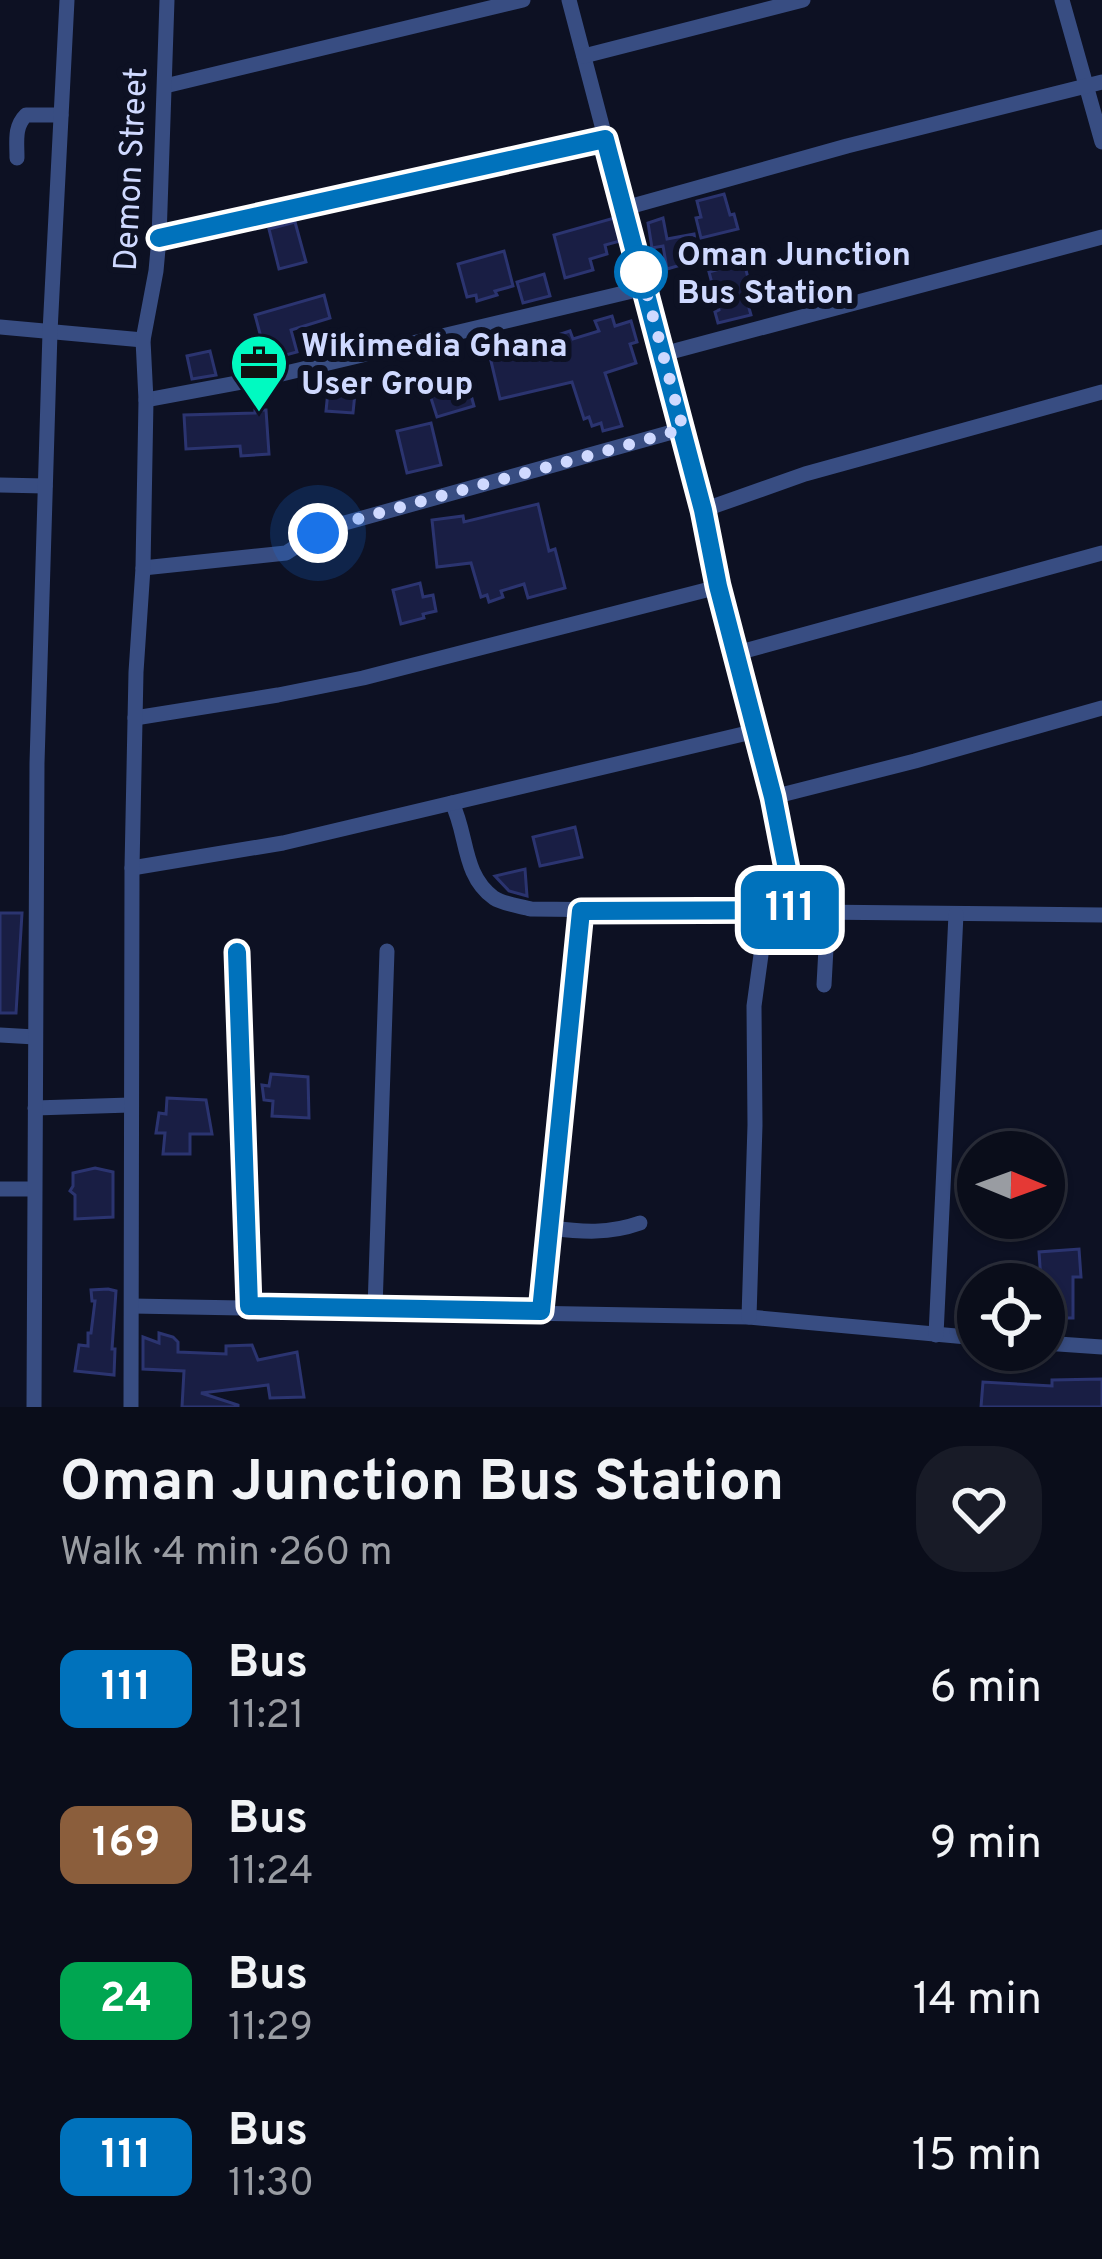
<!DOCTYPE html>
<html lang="en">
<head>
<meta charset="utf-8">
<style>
	body { margin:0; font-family:Overpass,sans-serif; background:#181b27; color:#f1f3f6; height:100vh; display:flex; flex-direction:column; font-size:45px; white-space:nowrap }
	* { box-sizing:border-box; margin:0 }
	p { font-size:39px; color:#999ca2 }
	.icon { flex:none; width:66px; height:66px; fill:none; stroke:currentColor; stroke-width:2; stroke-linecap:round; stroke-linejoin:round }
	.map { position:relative; height:1407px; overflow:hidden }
	.sheet { display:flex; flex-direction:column; background:#0a0d1a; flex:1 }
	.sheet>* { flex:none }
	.badge { padding:0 24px; border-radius:18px; font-size:42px; line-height:78px }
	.needle { width:78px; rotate:91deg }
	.tools { position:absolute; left:957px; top:1131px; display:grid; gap:24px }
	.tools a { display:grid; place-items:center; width:108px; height:108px; border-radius:50%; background:#0a0d1a; box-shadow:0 3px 9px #0004,0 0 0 3px #2a2d39; font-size:60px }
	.you { position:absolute; width:60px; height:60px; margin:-30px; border:9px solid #fff; border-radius:50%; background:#1a73e8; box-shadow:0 0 0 18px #1a73e833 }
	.map>.badge { position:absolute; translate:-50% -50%; box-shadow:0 0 0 6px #fff }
	.round { display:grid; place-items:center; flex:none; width:126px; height:126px; border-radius:48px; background:#181b27 }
	.summary { display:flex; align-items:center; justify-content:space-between; height:204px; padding:0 60px }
	h1 { font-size:57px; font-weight:700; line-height:90px }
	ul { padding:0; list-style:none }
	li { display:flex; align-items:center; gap:36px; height:156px; padding:0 60px }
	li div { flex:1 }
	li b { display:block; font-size:45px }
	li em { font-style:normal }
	li .badge { min-width:132px; font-weight:700; text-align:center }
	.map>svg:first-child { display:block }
</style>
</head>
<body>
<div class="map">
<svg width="1102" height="1407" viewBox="0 0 1102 1407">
	<rect width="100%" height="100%" fill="#0d1123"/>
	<!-- building -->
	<g fill="#191e44" stroke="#2b3470" stroke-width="3">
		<polygon points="724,194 730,215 734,214 738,229 701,238 696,218 701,217 697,201"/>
		<polygon points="614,218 620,241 605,245 607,254 590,259 593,270 565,278 554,235"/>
		<polygon points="663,218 667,239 694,234 698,260 667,269 663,246 652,248 648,223"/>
		<polygon points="295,222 306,262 279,269 269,229"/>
		<polygon points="504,251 513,286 495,291 497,295 477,301 476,295 467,297 458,264"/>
		<polygon points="744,262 751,290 749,290 751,300 747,301 751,315 718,323 715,312 719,310 709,272"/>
		<polygon points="544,274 550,296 523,303 517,282"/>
		<polygon points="324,295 330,318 291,330 297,352 267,360 255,315"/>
		<polygon points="612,316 615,326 631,321 637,342 630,344 636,363 605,373 622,426 603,431 601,423 592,426 589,417 584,419 572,382 500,399 491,361 558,344 555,336 570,331 573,339 599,331 595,321"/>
		<polygon points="210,351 216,375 192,379 187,356"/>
		<polygon points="329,381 356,383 353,413 326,411"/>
		<polygon points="468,384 474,406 437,417 429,392"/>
		<polygon points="255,410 266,410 269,454 241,456 240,446 186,449 184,415 255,413"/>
		<polygon points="431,423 441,465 407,473 397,431"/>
		<polygon points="538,504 549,551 555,549 565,588 528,598 524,584 501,591 503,597 489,602 487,595 481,597 471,563 437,567 432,520 463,516 464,522"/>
		<polygon points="420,583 423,597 433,595 436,611 423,614 424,618 401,624 393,590"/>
		<polygon points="575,827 582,857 540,866 533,837"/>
		<polygon points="525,869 527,896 509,891 495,876"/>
		<polygon points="0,913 22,913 16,1013 0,1013"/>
		<polygon points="271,1074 308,1077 309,1118 272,1116 273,1101 264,1100 262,1085 269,1086"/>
		<polygon points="167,1098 206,1100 212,1134 190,1134 190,1154 163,1154 165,1133 156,1133 159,1113 166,1114"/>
		<polygon points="95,1168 113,1172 113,1217 75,1219 75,1195 70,1191 73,1186 73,1173"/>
		<polygon points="1079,1249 1081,1277 1073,1277 1073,1318 1044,1318 1044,1279 1041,1280 1039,1252"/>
		<polygon points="108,1289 116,1291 112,1349 115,1349 114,1375 75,1371 79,1345 88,1346 88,1333 91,1333 95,1301 92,1301 91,1290"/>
		<polygon points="963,1295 978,1295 978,1326 964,1325"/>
		<polygon points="159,1333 173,1337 178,1342 178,1352 226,1354 226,1346 252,1345 258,1360 297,1352 304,1397 270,1398 268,1385 201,1393 238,1405 238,1407 182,1407 184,1371 143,1369 143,1337 159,1343"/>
		<polygon points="1102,1379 1102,1407 981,1407 983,1382 1052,1386 1052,1380"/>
	</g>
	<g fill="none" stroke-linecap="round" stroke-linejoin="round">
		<!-- minor -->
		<g stroke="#384d82" stroke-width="15">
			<polyline points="569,0 703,510 718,587 773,797 795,910"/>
			<polyline points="1062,0 1102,142"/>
			<polyline points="584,56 803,0"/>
			<polyline points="165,86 523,0"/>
			<path d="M17,158C17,141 14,127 26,115H61"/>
			<polyline points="625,208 847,146 1102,82"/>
			<polyline points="159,238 605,139"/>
			<polyline points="0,327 143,340"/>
			<polyline points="663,354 1102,237"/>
			<polyline points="146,400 269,377 645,288"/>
			<polyline points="0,485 45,486"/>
			<polyline points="703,510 805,474 1102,392"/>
			<polyline points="143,568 286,553 323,529 683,429"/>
			<polyline points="737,653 1102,553"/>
			<polyline points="135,718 278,695 363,678 718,587"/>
			<polyline points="773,797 915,761 1102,708"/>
			<path d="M452,803C468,835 462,875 494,898C503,904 520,906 531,909L1102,915"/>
			<polyline points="132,868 283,843 756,731"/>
			<polyline points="237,952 249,1307"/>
			<polyline points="824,985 828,911"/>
			<polyline points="0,1035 35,1037"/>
			<polyline points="35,1108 130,1105"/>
			<polyline points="0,1189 34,1189"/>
			<path d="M550,1228C582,1232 609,1234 640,1223"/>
			<polyline points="132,1306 749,1317 978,1338"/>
			<polyline points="375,1308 387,951"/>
			<polyline points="541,1311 581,911"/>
			<polyline points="749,1317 755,1125 754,1006 767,911"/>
			<polyline points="936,1335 956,914"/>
			<polyline points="1044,1343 1102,1347"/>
			<polyline points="34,1407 37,763 50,332 67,0"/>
			<polyline points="131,1407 132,868 136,672 143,568 146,400 143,340 156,271 159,238 167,0"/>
		</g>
	</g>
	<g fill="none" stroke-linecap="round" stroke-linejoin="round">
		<defs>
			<polyline id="line" points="159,238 605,139 703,510 718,586 773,797 795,910 581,911 541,1311 249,1306 237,952"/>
		</defs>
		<!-- line casing -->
		<use href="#line" stroke="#fff" stroke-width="27"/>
		<!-- line -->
		<use href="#line" stroke="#0072bc" stroke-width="18"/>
		<!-- walk -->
		<path stroke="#cfd9ff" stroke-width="12" stroke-dasharray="0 21.6" d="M318,533L323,529C443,494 563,464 683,429L641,272"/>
	</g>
	<!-- icons -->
	<defs>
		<symbol id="office-pin" viewBox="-11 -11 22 30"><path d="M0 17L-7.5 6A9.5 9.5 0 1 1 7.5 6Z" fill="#00fac1" stroke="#0d1123"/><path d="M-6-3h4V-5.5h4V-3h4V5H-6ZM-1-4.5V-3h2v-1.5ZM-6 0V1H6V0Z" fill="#111"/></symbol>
	</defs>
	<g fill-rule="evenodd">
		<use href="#office-pin" x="226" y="330" width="66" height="90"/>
	</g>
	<!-- markers -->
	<circle fill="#fff" stroke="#0072bc" stroke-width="6" cx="641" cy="272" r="24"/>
	<g text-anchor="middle" stroke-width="12" stroke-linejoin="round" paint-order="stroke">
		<!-- street labels -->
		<g font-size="33" fill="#cfd9ff" stroke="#0d1123">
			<text transform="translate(129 169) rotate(-87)" y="12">Demon Street</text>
		</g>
		<!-- stop labels -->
		<g font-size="33" font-weight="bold" fill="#cfd9ff" stroke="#0d1123" text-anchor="start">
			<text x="677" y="265">Oman Junction<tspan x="677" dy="38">Bus Station</tspan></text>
		</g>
		<!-- poi labels -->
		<g font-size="33" font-weight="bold" fill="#cfd9ff" stroke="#0d1123" text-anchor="start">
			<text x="301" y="356">Wikimedia Ghana<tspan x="301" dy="38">User Group</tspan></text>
		</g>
	</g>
</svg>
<div class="tools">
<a><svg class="needle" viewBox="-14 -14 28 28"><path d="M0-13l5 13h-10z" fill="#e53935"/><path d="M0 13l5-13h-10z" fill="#999ca2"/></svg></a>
<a><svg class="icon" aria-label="locate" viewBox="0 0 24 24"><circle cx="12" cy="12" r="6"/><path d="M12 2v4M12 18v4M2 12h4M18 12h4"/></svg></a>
</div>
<div class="you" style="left:318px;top:533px"></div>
<b class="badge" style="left:790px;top:910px;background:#0072bc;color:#fff">111</b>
</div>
<section class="sheet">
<div class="summary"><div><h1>Oman Junction Bus Station</h1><p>Walk · 4 min · 260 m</p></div><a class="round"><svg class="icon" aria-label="heart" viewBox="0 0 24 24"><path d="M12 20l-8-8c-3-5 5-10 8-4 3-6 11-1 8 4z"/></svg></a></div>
<ul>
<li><span class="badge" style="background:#0072bc;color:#fff">111</span><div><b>Bus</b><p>11:21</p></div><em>6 min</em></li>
<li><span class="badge" style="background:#8b5e3c;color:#fff">169</span><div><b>Bus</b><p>11:24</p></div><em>9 min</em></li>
<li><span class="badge" style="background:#00a651;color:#fff">24</span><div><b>Bus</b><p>11:29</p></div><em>14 min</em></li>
<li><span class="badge" style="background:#0072bc;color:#fff">111</span><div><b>Bus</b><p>11:30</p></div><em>15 min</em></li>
</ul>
</section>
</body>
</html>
